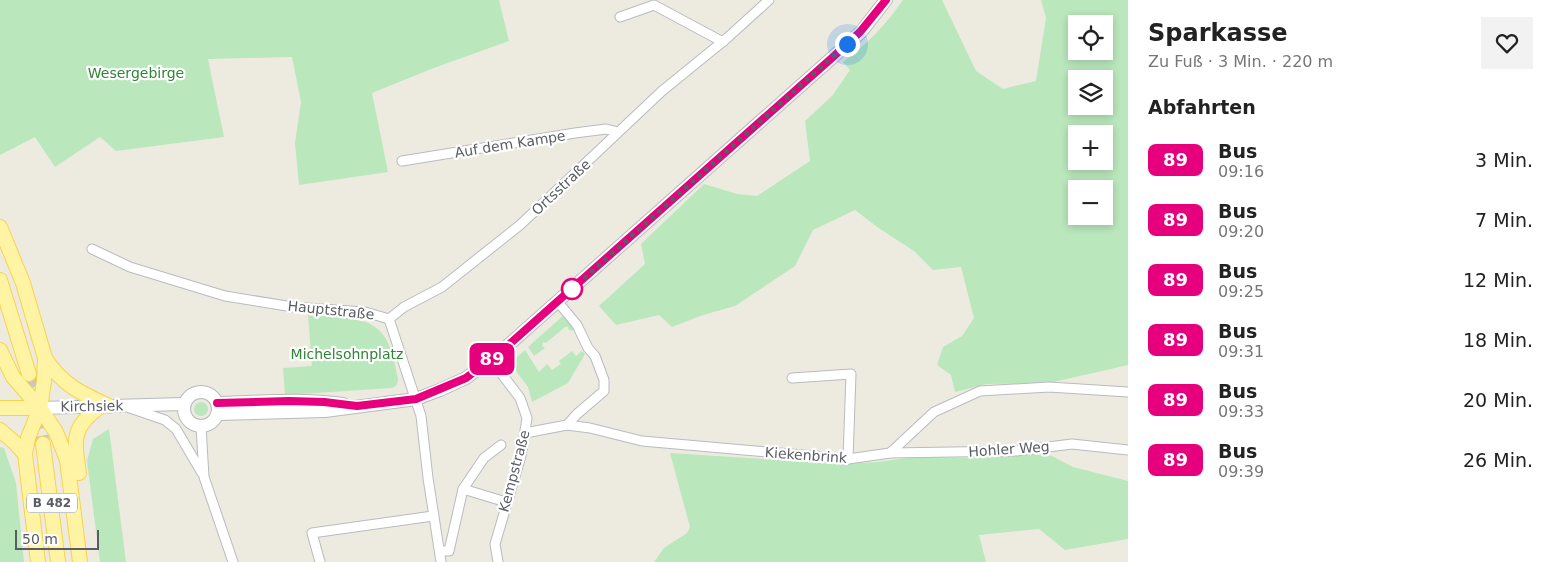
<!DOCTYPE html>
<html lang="de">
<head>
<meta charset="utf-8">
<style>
	body { margin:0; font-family:"DejaVu Sans",sans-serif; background:#f2f2f2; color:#222; height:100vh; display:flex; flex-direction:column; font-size:19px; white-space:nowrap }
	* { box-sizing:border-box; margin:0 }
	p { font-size:16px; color:#767676 }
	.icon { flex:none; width:28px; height:28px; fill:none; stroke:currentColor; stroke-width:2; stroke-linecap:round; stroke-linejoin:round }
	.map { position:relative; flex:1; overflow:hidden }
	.details { display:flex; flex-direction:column; background:#fff; width:425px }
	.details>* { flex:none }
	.badge { padding:0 10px; border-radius:8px; font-size:18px; line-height:32px }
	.controls { position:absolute; left:1068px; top:15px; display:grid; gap:10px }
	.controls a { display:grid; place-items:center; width:45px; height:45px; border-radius:0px; background:#fff; box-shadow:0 2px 8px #0003; font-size:25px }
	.scale { position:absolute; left:15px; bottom:12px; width:84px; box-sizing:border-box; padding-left:5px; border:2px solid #595d63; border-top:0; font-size:14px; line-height:18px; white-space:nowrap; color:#595d63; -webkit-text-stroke:4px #fff; paint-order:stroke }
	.you { position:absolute; width:25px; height:25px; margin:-12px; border:4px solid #fff; border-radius:50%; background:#1a73e8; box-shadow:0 0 0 8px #1a73e833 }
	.map>.badge { position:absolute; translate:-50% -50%; box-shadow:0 0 0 2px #fff }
	h2 { padding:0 20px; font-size:19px; line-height:45px }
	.round { display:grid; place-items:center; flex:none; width:52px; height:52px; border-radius:0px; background:#f2f2f2 }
	.overview { display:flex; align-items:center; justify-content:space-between; height:85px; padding:0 20px }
	h1 { font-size:24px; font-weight:800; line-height:38px }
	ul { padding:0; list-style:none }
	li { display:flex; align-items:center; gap:15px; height:60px; padding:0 20px }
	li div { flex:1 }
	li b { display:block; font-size:19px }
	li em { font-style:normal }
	li .badge { min-width:55px; font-weight:700; text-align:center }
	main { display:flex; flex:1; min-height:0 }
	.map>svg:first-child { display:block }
</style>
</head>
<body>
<main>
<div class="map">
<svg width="1128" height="562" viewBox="0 0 1128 562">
	<rect width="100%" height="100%" fill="#edebe0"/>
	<!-- green -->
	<g fill="#bae7bc" fill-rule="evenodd">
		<polygon points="0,0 499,0 509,41 431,69 372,93 388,172 299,185 295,143 301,102 292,57 208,59 224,137 116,151 100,137 55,167 35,137 0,155"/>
		<path d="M903,0H942L976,71L1003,89L1036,81L1046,18L1041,0H1128V365L1049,383L987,384L955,392L951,375L937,365L943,347L962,336L974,318L961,267L933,270L914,251L880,229L855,210L813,230L795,266L735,306L703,315L672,327L659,315L616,325L599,306L645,264L641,244L704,184L737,194L757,196L810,161L805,121L832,96L850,70L843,62C867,44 886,25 903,0ZM1076,24H1104V51H1076ZM1076,79H1104V106H1076ZM1076,134H1104V161H1076ZM1076,189H1104V216H1076Z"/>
		<path d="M308,315C334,317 371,313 386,339C393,351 395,366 398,379L397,385L392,388L285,395L283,368L312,366Z"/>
		<polygon points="564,315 575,329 572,331 568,329 568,327 565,327 546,343 543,342 542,346 545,348 534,356 528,347"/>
		<polygon points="525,350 539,372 547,364 552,370 561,364 559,361 572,351 576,356 582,351 585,354 568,383 532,402 528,387 510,363"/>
		<circle cx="201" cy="409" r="7"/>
		<polygon points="109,429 126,562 100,562 87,461 93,439"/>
		<polygon points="0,447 4,448 16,483 24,562 0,562"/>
		<polygon points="670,453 840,464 878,462 914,457 971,458 1038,454 1052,456 1073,467 1128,481 1128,539 1065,550 1039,529 979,535 986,562 654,562 664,548 687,533 690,527"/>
	</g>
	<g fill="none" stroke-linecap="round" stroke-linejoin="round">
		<!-- primary-tunnel -->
		<polyline stroke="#c8c8c1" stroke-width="14" stroke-dasharray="14 7" stroke-linecap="butt" points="29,374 43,444"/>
		<defs>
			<g id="street">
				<polyline points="620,17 654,5 723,42"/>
				<polyline points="402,161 575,133 606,129 618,132"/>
				<polyline points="92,249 130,267 225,296 293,307 365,312 389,319"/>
				<polyline points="558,302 577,325 588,348 595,356 604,380 604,391 577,414 567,425"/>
				<polyline points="389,319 404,307 442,287 520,225 662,91 726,39 769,0"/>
				<polyline points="389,319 421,416 428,478 441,562"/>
				<polyline points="491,360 520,398 527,418 521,456 495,544 498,562"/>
				<polyline points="792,378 851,374 848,459"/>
				<polyline points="130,408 165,420 176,429 202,473"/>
				<polyline points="201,426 204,477 233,562"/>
				<polyline points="525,433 567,425 590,428 642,441 848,459 890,453 1016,451 1072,444 1128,450"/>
				<polyline points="890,453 934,412 980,391 1049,387 1128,392"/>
				<polyline points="463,489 506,502"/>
				<polyline points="440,551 449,551 463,489 484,458 501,445"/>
				<polyline points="320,562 312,533 433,516"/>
			</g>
			<g id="secondary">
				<circle cx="201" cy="409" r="17"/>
				<path d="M217,403C259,402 301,398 343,404"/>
				<polyline points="40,408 184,404"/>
				<polyline points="217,414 325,411 416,399 440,390 466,378 505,348 833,57 861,32 886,0"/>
			</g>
			<g id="primary">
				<polyline points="0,227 23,283 45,358 44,381 40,408 28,438 25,454 38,562"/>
				<polyline points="0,280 29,374"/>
				<polyline points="0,350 13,377 40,408 56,432 67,460 80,562"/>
				<path d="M45,358C62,385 81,393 109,406"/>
				<polyline points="0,408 40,408"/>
				<polyline points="0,430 15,443 25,454"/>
				<polyline points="43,444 58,562"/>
				<path d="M79,473C74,440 71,427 101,406"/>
			</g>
		</defs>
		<!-- street casing -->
		<use href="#street" stroke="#b8bbc1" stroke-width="11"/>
		<!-- secondary casing -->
		<use href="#secondary" stroke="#b6bac0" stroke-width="14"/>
		<!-- primary casing -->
		<use href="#primary" stroke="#fbd14c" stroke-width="16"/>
		<!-- street -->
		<use href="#street" stroke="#fff" stroke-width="9"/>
		<!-- secondary -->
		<use href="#secondary" stroke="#fff" stroke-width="12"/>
		<!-- primary -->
		<use href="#primary" stroke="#fff4a3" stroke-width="14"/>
	</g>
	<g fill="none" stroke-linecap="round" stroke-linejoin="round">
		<defs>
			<polyline id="line" points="217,403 289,401 324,402 357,406 416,399 466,378 505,348 833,57 860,32 886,0"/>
		</defs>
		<!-- line casing -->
		<use href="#line" stroke="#fff" stroke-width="11"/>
		<!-- line -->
		<use href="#line" stroke="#e6007e" stroke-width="8"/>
		<!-- walk -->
		<polyline stroke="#595d63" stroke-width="5" stroke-dasharray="0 9" points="572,289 847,44"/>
	</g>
	<!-- markers -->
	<circle fill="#fff" stroke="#e6007e" stroke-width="2.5" cx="572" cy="289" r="10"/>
	<g text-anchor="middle" stroke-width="4.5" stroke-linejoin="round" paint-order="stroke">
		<!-- shield labels -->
		<rect fill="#fff" stroke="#8b8e92" stroke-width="1" x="27" y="493.5" width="50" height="19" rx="4"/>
		<g font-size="12" font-weight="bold" fill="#595d63">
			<text x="52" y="507">B 482</text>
		</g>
		<!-- park labels -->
		<g font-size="14" fill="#2e8536" stroke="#fff">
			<text x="136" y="78">Wesergebirge</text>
			<text x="347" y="359">Michelsohnplatz</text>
		</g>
		<!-- street labels -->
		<g font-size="14" fill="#595d63" stroke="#fff">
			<text transform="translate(510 144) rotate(-9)" y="5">Auf dem Kampe</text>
			<text transform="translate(561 187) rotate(-43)" y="5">Ortsstraße</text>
			<text transform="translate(331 310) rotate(6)" y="5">Hauptstraße</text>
			<text transform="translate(92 406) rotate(-1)" y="5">Kirchsiek</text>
			<text transform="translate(1009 449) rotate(-4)" y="5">Hohler Weg</text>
			<text transform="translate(806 455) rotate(4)" y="5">Kiekenbrink</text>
			<text transform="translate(514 471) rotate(-75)" y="5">Kempstraße</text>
		</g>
	</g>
</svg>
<div class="controls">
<a><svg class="icon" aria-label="locate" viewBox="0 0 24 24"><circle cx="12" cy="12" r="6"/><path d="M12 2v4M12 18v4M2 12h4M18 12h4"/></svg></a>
<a><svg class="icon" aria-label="layers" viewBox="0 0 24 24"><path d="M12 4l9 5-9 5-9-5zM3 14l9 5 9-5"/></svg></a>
<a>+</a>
<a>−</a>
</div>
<div class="scale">50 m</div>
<div class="you" style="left:847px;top:44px"></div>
<b class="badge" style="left:492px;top:359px;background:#e6007e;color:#fff">89</b>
</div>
<section class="details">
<div class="overview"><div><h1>Sparkasse</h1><p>Zu Fuß · 3 Min. · 220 m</p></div><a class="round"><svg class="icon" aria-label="heart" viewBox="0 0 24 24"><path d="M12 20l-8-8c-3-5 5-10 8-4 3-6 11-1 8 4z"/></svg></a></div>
<h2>Abfahrten</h2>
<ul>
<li><span class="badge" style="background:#e6007e;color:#fff">89</span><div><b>Bus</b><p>09:16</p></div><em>3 Min.</em></li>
<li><span class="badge" style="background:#e6007e;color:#fff">89</span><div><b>Bus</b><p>09:20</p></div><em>7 Min.</em></li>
<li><span class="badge" style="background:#e6007e;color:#fff">89</span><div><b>Bus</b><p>09:25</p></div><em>12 Min.</em></li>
<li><span class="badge" style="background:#e6007e;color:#fff">89</span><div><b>Bus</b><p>09:31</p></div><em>18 Min.</em></li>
<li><span class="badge" style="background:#e6007e;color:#fff">89</span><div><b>Bus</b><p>09:33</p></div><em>20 Min.</em></li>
<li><span class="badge" style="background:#e6007e;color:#fff">89</span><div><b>Bus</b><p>09:39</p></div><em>26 Min.</em></li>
</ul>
</section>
</main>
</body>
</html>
